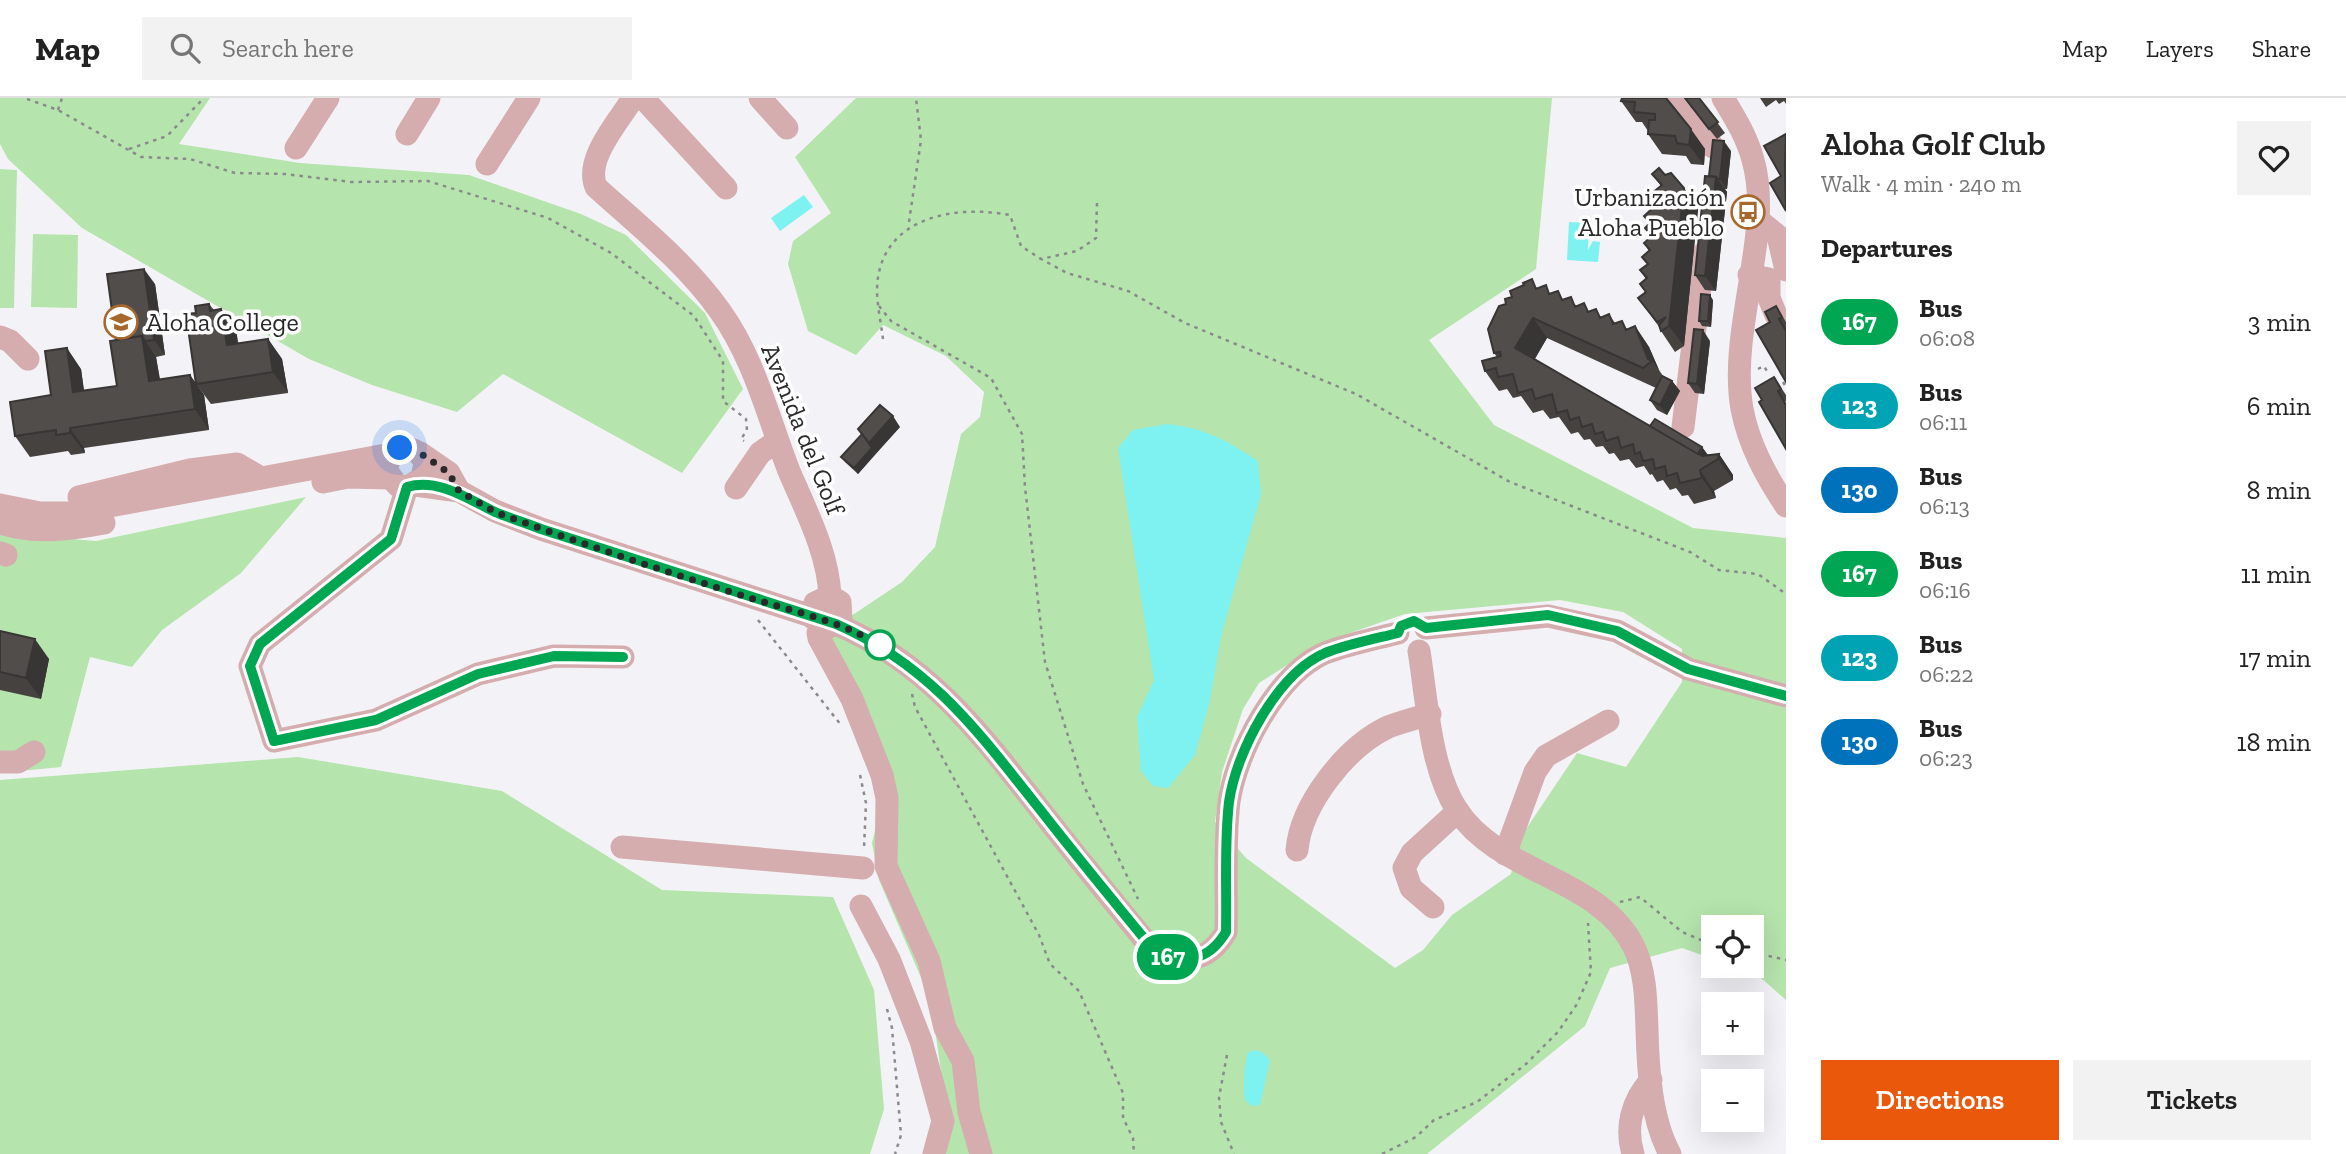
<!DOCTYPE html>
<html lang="en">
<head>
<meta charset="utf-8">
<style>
	body { margin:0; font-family:"Zilla Slab",serif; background:#f2f2f2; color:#222; height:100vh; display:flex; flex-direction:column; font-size:26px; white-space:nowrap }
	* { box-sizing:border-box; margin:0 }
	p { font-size:23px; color:#767676 }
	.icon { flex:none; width:38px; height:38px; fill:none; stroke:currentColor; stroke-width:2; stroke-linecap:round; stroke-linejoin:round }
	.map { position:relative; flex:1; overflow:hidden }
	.sheet { display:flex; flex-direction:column; background:#fff; width:560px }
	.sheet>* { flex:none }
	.badge { padding:0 14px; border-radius:23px; font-size:24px; line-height:46px }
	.buttons { position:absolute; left:1701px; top:817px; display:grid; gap:14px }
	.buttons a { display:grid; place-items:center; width:63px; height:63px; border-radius:0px; background:#fff; box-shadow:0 7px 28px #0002; font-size:35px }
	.you { position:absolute; width:35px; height:35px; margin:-18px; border:5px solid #fff; border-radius:50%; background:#1a73e8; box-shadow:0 0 0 10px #1a73e833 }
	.map>.badge { position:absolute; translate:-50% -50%; box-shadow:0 0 0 4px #fff }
	h2 { padding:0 35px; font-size:26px; line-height:63px }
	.round { display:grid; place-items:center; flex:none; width:74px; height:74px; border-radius:0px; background:#f2f2f2 }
	.head { display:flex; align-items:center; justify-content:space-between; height:119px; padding:0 35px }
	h1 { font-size:33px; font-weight:600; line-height:52px }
	.primary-button { display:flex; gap:14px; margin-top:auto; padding:14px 35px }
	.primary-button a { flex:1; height:80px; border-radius:0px; background:#ea580c; color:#fff; font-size:28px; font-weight:600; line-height:80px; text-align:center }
	.primary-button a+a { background:#f2f2f2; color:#222 }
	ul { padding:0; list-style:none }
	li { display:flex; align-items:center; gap:21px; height:84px; padding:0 35px }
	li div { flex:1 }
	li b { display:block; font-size:26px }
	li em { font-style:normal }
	li .badge { min-width:77px; font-weight:700; text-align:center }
	header { display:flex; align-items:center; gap:42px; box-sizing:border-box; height:98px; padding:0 35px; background:#fff; border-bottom:2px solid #e0e0e0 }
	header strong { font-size:33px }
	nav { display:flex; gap:38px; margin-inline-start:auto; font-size:24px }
	.search { width:490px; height:63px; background:#f2f2f2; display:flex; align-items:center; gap:18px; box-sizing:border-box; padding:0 24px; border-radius:0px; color:#767676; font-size:26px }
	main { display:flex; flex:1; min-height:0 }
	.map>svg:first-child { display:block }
</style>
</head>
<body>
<header>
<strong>Map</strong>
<div class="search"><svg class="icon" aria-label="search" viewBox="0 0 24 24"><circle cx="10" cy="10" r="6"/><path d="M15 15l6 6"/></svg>Search here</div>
<nav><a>Map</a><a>Layers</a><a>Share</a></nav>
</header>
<main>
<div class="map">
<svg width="1786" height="1056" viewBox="0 0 1786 1056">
	<rect width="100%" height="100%" fill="#f3f3f7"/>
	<!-- green -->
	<g fill="#b5e4ac" fill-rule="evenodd">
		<polygon points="0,0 210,0 179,46 300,65 469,77 581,116 626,137 705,215 743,291 682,375 503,276 457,314 372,287 309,261 82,130 8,61 0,46"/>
		<path d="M856,0H1552L1536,171L1429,242L1494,327L1693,430L1786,440V902L1760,879L1731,868H1752V830H1713V861L1682,850L1610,870L1585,928L1427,1056H940L945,1002L931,903L879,782L872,745L887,682L824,536L902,484L935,449L961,336L980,319L984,294L946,258L883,227L856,257L808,233L788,166L793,143L831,115L795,59ZM1560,502L1623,514L1682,551V584L1626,669L1577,655L1518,743L1511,776L1452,817L1423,852L1395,870L1246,760L1215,724L1222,674L1243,611L1259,585L1324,544L1405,516Z"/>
		<polygon points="0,71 17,72 14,210 0,210"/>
		<polygon points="33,136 78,137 77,210 31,209"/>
		<polygon points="306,399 241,475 162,532 132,569 90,559 61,669 0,675 0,435 96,443"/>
		<polygon points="298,659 502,693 662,792 833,799 874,892 884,1011 870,1056 0,1056 0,682"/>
	</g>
	<!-- water -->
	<g fill="#7ef1f1">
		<polygon points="804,97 813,109 780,133 771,120"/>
		<polygon points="1569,124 1589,125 1588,152 1593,143 1600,144 1598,164 1567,162"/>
		<path d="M1167,326C1205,330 1226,342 1258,363L1261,396L1221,538L1210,602L1195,657L1168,690L1153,688L1141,673L1137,619L1154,582L1118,350L1133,332Z"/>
		<path d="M1253,952L1262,954L1270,962L1260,1007L1252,1008L1245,1002C1243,991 1244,965 1248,955Z"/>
	</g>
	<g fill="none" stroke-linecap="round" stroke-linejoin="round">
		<!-- path -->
		<g stroke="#8a8a8c" stroke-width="2.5" stroke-dasharray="3.5 5" stroke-linecap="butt">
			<polyline points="27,1 58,12 141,59 190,61 235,75 285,76 351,84 428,83 548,120 611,155 694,218 723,263 723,303 746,321 747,332 741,341 744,343"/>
			<polyline points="58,12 62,0"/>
			<polyline points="129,51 167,38 204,0"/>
			<polyline points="1097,105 1096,140 1077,153 1041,161 1067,175 1128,193 1185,225 1356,296 1510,384 1690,454 1719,472 1758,476 1786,496"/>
			<polyline points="909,124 921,42 916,0"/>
			<polyline points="879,208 891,223 991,280 1022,336 1025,389 1045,564 1083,686 1138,801"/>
			<path d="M883,241C881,225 877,207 877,191C879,120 953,106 1010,117L1021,148L1041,161"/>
			<polyline points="1758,271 1764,268 1768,275"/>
			<polyline points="1783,284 1786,289"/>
			<polyline points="758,522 841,627"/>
			<polyline points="912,596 915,609 1039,837 1050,866 1079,893 1123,995 1123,1020 1133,1040 1134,1056"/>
			<polyline points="860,677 866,705 864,750"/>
			<polyline points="1620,804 1640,799 1682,834 1713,847"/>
			<polyline points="1752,854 1786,862"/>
			<polyline points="887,911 892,930 901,1037 895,1056"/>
			<polyline points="1227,957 1219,999 1221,1024 1234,1056"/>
			<polyline points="1382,1056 1416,1039 1434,1022 1477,1004 1526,966 1558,934 1577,906 1591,874 1588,825"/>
		</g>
		<!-- minor -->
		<g stroke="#d5adae" stroke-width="23">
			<path d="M633,0C619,23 584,61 596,89C639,128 686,165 720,213C754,260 768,319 789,373C806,413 828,454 830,498"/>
			<polyline points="643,0 726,90"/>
			<polyline points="760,0 787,30"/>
			<polyline points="1678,0 1713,49"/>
			<path d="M1723,0C1735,20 1747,39 1753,62C1774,134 1728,231 1742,311C1749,347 1766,378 1786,408"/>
			<polyline points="407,36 429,0"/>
			<polyline points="296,50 328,0"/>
			<polyline points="487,66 529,0"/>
			<polyline points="1757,121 1778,138 1786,172"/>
			<polyline points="1749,177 1769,181 1769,200 1776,217"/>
			<polyline points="0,239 10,243 28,261"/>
			<polyline points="1683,329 1704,155"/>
			<polyline points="420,355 449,375 459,393"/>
			<polyline points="323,384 348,379 389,380"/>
			<path d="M415,387L459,393L495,413L541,431L836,526C932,567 983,639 1045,718C1080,763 1116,807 1152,851C1182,867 1208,865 1226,834C1227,791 1224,746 1229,704C1236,654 1277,576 1325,555C1348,546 1374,541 1398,535"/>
			<polyline points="407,389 391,441 260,546 250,568 274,643 376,622 478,576 554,558 623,559"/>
			<polyline points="736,390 760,355 777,343"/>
			<polyline points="79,399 190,372 237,366 261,380"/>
			<path d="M0,407L40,415H72L391,356C406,347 417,349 425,364L422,381L407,389L397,387L386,372L391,356"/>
			<path d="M0,425C36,436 67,432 104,425"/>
			<polyline points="0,455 6,457"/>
			<polyline points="814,521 815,505 830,498 840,504 841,522 818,535 819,540 852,601 882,677 887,700 886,768 929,863 945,930 963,963 969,1014 981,1056"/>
			<polyline points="1426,530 1548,518 1617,533 1688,571 1786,598"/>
			<path d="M1419,553C1427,602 1430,670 1457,712C1500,777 1600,779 1634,849C1646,874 1646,905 1647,932C1648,972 1651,1021 1670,1056"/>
			<polyline points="0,664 18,664 34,654"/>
			<polyline points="622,749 863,770"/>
			<path d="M1297,752C1301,706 1346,649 1388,629C1401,624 1416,620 1430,616"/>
			<polyline points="1505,756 1535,674 1546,658 1608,623"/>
			<polyline points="861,808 889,861 921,943 943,1023 934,1056"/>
			<polyline points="1433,809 1411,790 1404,770 1412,755 1458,713"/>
			<path d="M1633,1056C1625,1029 1632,1003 1651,982"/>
		</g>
	</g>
	<!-- wall -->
	<g fill="#454240">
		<polygon points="1621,0 1666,0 1705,51 1704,67 1691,66 1686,58 1662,56 1648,36 1648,33 1642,24 1636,24 1621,3"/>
		<polygon points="1684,0 1699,0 1725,35 1717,41"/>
		<polygon points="1760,0 1786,0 1786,6 1784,3 1779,6 1776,2 1766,9"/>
		<polygon points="1731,53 1727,91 1725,91 1727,94 1716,193 1705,192 1695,177 1709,78"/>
		<polygon points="1652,76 1665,77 1684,90 1698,111 1684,248 1675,254 1661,233 1660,230 1638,200 1645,194 1640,186 1646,181 1640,172 1648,166 1642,159 1649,153 1644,145 1651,139 1645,130 1650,126 1644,118 1653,110 1646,100 1661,88"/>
		<polygon points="155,186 165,257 156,259 160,281 190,277 204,297 209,332 84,350 85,355 71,357 68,353 30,359 15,338 51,297 81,271 84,293 117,288 116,242"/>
		<polygon points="1524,187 1539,190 1602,219 1609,216 1615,225 1628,231 1635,228 1649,249 1659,272 1663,278 1672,283 1680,293 1667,317 1657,312 1650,302 1656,290 1547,240 1535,261 1650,328 1702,349 1708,357 1719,356 1733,377 1733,382 1714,393 1716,400 1694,406 1688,397 1682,398 1676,390 1670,392 1663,382 1657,384 1652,376 1650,377 1644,368 1636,370 1629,361 1620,363 1614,355 1609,356 1603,348 1596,349 1590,341 1584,342 1578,334 1571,336 1559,319 1550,321 1543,312 1533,315 1521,298 1513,300 1507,291 1499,293 1485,273 1497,259 1494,255 1506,206"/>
		<polygon points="1713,202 1711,229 1702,228 1699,223"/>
		<polygon points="209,206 214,212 221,211 236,231 238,245 268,241 282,261 288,295 211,306 196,286 196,215"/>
		<polygon points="1783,219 1786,224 1786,284 1756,232"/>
		<polygon points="1710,243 1704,296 1695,295 1688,285"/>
		<polygon points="1774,279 1786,297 1786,303 1785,304 1786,305 1786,351 1762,302"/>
		<polygon points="900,329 858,376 845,364 841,359 862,336"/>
		<polygon points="0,533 49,561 41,601 0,592"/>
	</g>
	<!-- shaded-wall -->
	<g fill="#383634">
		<polygon points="1691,31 1705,51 1704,67 1689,47"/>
		<polygon points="1724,43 1731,53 1727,91 1720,81"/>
		<polygon points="1716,79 1727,94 1716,193 1705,178"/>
		<polygon points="1684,90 1698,111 1684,248 1669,228"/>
		<polygon points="144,171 155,186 165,257 154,242"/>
		<polygon points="1710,197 1713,202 1711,229 1708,223"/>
		<polygon points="221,211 236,231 241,267 227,247"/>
		<polygon points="1533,220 1547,240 1529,270 1515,250"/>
		<polygon points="1635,228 1649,249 1659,272 1652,263 1648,261"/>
		<polygon points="1703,232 1710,243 1704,296 1697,286"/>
		<polygon points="142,238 156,259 163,303 149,283"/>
		<polygon points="268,241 282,261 288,295 273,274"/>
		<polygon points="67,250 81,271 87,315 73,294"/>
		<polygon points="190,277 204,297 209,332 195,311"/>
		<polygon points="1672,283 1680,293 1667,317 1660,307"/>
		<polygon points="893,318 900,329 876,355 869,345"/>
		<polygon points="70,330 84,350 85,355 70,335"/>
		<polygon points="1702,349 1709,359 1697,358"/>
		<polygon points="872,350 876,355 858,376 854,370"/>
		<polygon points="1719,356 1733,377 1733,382 1718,361"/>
		<polygon points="1700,372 1714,393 1716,400 1702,380"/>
		<polygon points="35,541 49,561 41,601 26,580"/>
	</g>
	<!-- building -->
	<g fill="#504d4b" stroke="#383634" stroke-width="2">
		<polygon points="1622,0 1666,0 1691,31 1689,47 1677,45 1675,38 1648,36 1649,22 1655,22 1655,16 1634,14 1635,4 1621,3"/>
		<polygon points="1685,0 1699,0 1718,24 1709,31"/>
		<polygon points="1786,36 1785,68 1786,113 1770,85 1781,78 1764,48"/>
		<polygon points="1713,42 1724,43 1720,81 1718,81 1716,79 1709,78"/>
		<polygon points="1659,70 1665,77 1671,75 1684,90 1669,228 1661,233 1659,227 1666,219 1657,224 1638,200 1646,194 1640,186 1647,180 1640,172 1648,166 1642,159 1650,152 1644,145 1652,138 1645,130 1650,125 1644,118 1654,109 1646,100 1662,87 1652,76"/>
		<polygon points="1705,78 1716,79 1705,178 1695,177"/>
		<polygon points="144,171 154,242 145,243 142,238 116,242 107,176"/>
		<polygon points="1532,181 1536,191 1546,187 1549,196 1558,193 1562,202 1571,199 1575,209 1584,205 1588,214 1596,211 1600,220 1609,216 1613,226 1622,223 1626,232 1635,228 1648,261 1652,263 1643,270 1533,220 1515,250 1702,358 1719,356 1718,361 1700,372 1702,380 1680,385 1677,375 1667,378 1665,368 1655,371 1653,361 1643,363 1640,354 1635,356 1633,346 1621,350 1618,339 1606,343 1603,334 1595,336 1592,326 1582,329 1579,319 1570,322 1567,312 1557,315 1552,296 1535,301 1532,291 1518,295 1513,276 1498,279 1496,270 1485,273 1482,263 1501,258 1500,254 1494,255 1488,231 1499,208 1506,206 1505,201 1512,199 1510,193 1524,187 1523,185"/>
		<polygon points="1701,196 1710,197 1708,223 1699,223"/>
		<polygon points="209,206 210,213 221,211 227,247 268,241 273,274 196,286 186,216 196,215 195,208"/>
		<polygon points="1776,208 1782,219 1779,221 1786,233 1786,284 1756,232 1770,224 1765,214"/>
		<polygon points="1694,231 1703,232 1697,286 1688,285"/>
		<polygon points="142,238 149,283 190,277 195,311 70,330 70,335 56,337 56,332 15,338 10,304 51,297 45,253 67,250 73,294 117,288 110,243"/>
		<polygon points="1662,278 1672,283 1660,307 1650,302"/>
		<polygon points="1774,279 1781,291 1778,293 1786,307 1786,351 1759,304 1762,302 1755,290"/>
		<polygon points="880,307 893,318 869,345 858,331"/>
		<polygon points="1655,321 1702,349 1698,356 1650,328"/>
		<polygon points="862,336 872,350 854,370 841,359"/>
		<polygon points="0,533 35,541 26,580 0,574"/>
	</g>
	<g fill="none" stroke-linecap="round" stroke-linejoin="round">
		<defs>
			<path id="line" d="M623,559L554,558L478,576L376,622L274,643L250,568L260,546L391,441L407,389C439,380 468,401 495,414C509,420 526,425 541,431L836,526C932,568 979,635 1042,714C1078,760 1115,805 1152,850C1182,868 1208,864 1226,834C1227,791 1224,746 1229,704C1236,654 1277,576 1325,555C1348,546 1374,541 1398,535L1401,528L1414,523L1426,530L1548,517L1617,533L1688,571L1786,598"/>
		</defs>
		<!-- line casing -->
		<use href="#line" stroke="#fff" stroke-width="16"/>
		<!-- line -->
		<use href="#line" stroke="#00a651" stroke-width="10"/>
		<!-- walk -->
		<path stroke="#29292a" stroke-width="7" stroke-dasharray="0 12.6" d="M400,350H411L420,355L449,375L459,393L495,414C577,444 660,472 744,498C793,514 846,523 888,553L880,547"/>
	</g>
	<!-- icons -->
	<defs>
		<symbol id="bus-ring" viewBox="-11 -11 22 22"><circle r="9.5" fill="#fff" stroke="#a6682d" stroke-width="1.5"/><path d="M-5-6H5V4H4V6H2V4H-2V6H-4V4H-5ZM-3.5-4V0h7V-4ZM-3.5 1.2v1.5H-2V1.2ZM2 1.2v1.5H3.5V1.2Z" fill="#a6682d"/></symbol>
		<symbol id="school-ring" viewBox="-11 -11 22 22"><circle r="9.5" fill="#fff" stroke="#a6682d" stroke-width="1.5"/><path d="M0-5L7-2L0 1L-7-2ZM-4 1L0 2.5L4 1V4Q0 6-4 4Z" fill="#a6682d"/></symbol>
	</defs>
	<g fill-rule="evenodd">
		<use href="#bus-ring" x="1729" y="95" width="38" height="38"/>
		<use href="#school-ring" x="102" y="205" width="38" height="38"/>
	</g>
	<!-- markers -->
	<circle fill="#fff" stroke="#00a651" stroke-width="3.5" cx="880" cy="547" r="14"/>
	<g text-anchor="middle" stroke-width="7" stroke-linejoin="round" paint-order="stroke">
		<!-- poi labels -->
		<g font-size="26" fill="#29292a" stroke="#fff" text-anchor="end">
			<text x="1724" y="108">Urbanización<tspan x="1724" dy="30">Aloha Pueblo</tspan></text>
			<text x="146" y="233" text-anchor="start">Aloha College</text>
		</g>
		<!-- street labels -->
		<g font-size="26" fill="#29292a" stroke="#fff">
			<text transform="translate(803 331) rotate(68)" y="9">Avenida del Golf</text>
		</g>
	</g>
</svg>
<div class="buttons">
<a><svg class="icon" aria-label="locate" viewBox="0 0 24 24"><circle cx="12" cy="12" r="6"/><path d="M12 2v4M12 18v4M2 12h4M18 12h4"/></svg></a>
<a>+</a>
<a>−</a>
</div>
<div class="you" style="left:400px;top:350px"></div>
<b class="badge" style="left:1168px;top:859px;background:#00a651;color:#fff">167</b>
</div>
<section class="sheet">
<div class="head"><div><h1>Aloha Golf Club</h1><p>Walk · 4 min · 240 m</p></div><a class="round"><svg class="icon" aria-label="heart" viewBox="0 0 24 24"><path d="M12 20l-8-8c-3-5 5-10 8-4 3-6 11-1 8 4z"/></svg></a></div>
<h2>Departures</h2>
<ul>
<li><span class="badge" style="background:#00a651;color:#fff">167</span><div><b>Bus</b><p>06:08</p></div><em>3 min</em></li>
<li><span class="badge" style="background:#00a3b4;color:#fff">123</span><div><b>Bus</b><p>06:11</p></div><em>6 min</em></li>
<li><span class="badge" style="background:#0072bc;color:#fff">130</span><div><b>Bus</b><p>06:13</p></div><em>8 min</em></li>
<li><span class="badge" style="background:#00a651;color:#fff">167</span><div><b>Bus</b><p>06:16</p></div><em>11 min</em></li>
<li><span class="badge" style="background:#00a3b4;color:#fff">123</span><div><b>Bus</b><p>06:22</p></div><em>17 min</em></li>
<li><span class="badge" style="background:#0072bc;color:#fff">130</span><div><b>Bus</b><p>06:23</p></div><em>18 min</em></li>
</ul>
<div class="primary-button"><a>Directions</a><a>Tickets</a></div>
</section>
</main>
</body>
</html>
